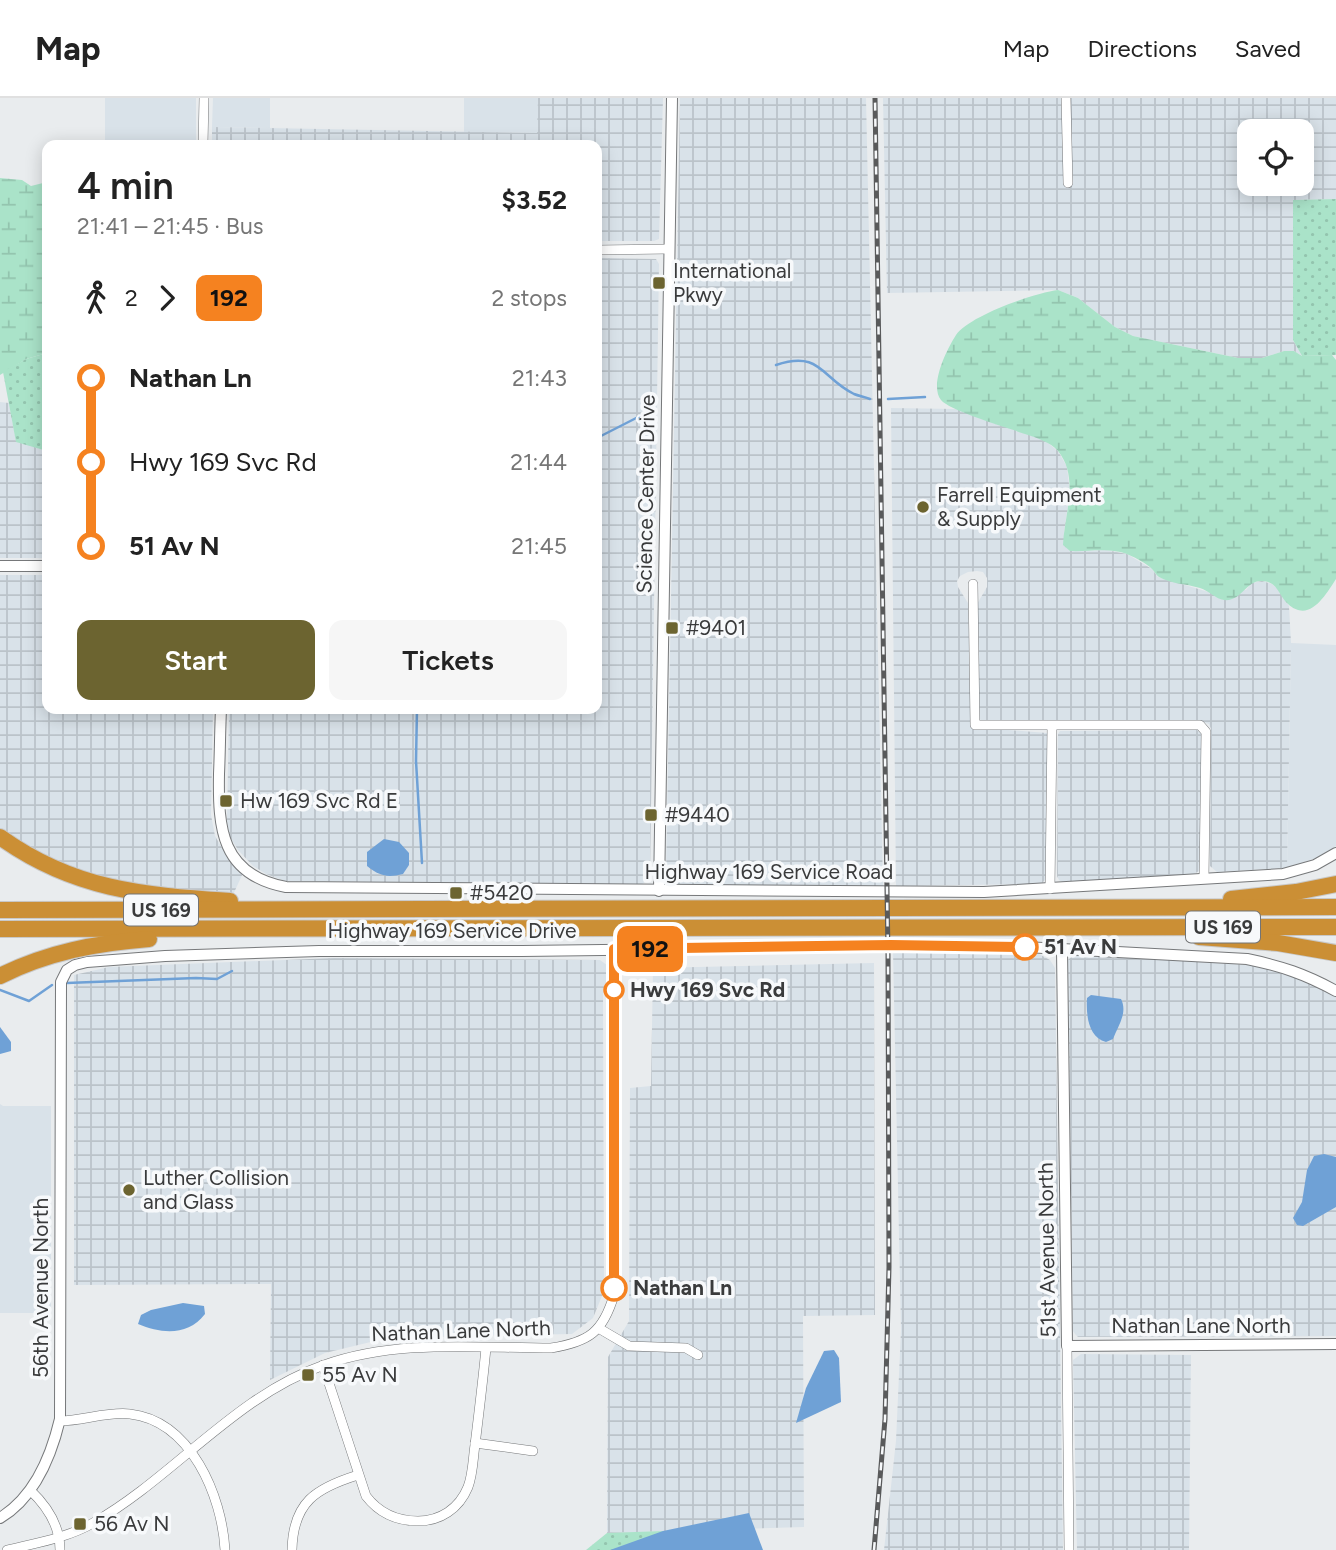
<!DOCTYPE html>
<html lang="en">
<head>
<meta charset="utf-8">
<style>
	body { margin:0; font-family:Figtree,sans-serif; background:#f6f6f6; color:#222; height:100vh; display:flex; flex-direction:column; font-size:26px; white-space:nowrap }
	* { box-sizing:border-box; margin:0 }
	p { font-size:23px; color:#767676 }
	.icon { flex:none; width:38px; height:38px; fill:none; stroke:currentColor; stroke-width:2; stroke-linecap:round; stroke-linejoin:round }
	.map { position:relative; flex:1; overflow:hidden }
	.sheet { position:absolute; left:42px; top:42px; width:560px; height:574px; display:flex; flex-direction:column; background:#fff; border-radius:14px; box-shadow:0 4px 18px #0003 }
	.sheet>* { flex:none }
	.badge { padding:0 14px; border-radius:10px; font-size:24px; line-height:46px }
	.tools { position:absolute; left:1237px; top:21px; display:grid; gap:14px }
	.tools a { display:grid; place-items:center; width:77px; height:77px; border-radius:14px; background:#fff; box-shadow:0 4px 18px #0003; font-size:35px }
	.map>.badge { position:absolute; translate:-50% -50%; box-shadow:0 0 0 4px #fff }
	.legs { display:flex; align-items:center; gap:10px; height:77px; padding:0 35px; font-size:23px }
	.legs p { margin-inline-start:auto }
	.headline { display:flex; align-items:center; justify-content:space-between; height:119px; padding:0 35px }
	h1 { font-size:38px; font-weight:600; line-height:52px }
	.primary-button { display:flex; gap:14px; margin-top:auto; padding:14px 35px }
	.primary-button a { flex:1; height:80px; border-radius:14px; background:#6c6430; color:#fff; font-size:28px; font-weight:600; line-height:80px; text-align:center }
	.primary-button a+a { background:#f6f6f6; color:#222 }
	ul { padding:0 35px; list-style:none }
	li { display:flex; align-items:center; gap:24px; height:84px; font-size:26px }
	li i { display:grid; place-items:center; width:10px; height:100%; margin:0 9px; background:currentColor }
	li i::after { content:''; width:18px; height:18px; margin:-9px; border:5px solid; border-radius:50%; background:#fff }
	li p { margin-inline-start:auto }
	li:first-child i { background:linear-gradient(#0000 50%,currentColor 0) }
	li:last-child i { background:linear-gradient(currentColor 50%,#0000 0) }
	header { display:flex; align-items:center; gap:42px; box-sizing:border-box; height:98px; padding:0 35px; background:#fff; border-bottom:2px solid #e0e0e0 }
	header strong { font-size:33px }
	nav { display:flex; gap:38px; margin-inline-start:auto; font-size:24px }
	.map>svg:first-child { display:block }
</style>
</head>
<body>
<header>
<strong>Map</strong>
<nav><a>Map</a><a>Directions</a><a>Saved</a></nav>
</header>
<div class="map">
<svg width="1336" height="1452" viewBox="0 0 1336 1452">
	<defs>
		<pattern id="industrial-grid" width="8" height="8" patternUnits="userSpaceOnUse" patternTransform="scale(1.75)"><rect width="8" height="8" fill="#d9e2e9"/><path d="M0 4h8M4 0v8" fill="none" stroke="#bbc3c9"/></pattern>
		<pattern id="wetland-marsh" width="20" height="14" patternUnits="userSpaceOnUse" patternTransform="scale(1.75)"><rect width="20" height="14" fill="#aae3c9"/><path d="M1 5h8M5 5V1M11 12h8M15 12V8" fill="none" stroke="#93c4ae"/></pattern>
		<pattern id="park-dots" width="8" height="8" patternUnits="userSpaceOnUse" patternTransform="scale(1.75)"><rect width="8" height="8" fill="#aae3c9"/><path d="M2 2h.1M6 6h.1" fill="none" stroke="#93c4ae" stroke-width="1.8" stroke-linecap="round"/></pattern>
	</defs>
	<rect width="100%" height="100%" fill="#e9ecee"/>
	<!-- built -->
	<g fill="#d9e2e9">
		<rect x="105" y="0" width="91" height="47"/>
		<polygon points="213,0 270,0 270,30 212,29"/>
		<polygon points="464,0 538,0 538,35 464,34"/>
		<polygon points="1291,545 1336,547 1336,748 1316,760 1287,770"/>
		<polygon points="0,1006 3,1008 51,1008 51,1215 0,1215"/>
	</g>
	<!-- industrial -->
	<g fill="url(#industrial-grid)" fill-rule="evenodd">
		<polygon points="538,0 663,0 659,141 654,143 597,143 597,47 212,47 212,29 537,35"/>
		<polygon points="680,0 866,0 883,789 676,787 668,783 666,777"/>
		<path d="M883,0H1336V101L1293,102V242L1302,258L1294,253H1284L1262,260H1238L1133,238L1115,229L1078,200L1058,192L887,195ZM1250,33H1302V86H1250Z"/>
		<polygon points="597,160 656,161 659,166 650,780 641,787 285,783 266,776 253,768 238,752 230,739 227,724 229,611 597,611"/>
		<polygon points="0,304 9,305 16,343 47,353 47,460 0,460"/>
		<polygon points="891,310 956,311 1044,342 1058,353 1067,369 1070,395 1064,434 1078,453 1106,452 1127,456 1152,471 1158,479 1212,495 1246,492 1252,485 1262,483 1272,486 1279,492 1289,508 1291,545 1287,770 1217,774 1210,768 1211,631 1209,626 1198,622 983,623 979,621 977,506 987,489 987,480 983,474 977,473 968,474 960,478 957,483 958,489 968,505 971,629 1047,635 1049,640 1046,781 1041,786 896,788"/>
		<polygon points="0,477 47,477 47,611 213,611 211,717 215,738 228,760 243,775 232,799 126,789 60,766 0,733"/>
		<polygon points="1197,632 1202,636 1201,770 1199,773 1194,776 1062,784 1059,782 1057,778 1058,636 1060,633"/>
		<polygon points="893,852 1037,855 1050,862 1055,870 1063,1452 884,1452 896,1343 901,1232"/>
		<polygon points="1074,856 1247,867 1281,873 1310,883 1336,899 1336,1238 1078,1239 1075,1236 1073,1233 1068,862"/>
		<polygon points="334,860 600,862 611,870 603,896 604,1193 593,1220 572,1236 405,1239 379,1242 325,1255 270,1282 271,1186 74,1187 74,877 109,869"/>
		<polygon points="874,865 875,1217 803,1218 804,1429 607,1435 608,1259 629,1223 630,990 651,988 653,870"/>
		<polygon points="1081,1256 1191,1257 1189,1452 1077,1452 1073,1262"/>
	</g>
	<!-- wetland -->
	<g fill="url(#wetland-marsh)">
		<polygon points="0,80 22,82 31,88 47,84 47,255 26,261 0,277"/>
		<path d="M1058,192L1078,200L1115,229L1133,238L1238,260H1262L1284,253H1294L1302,258L1332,257L1336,262V481C1326,496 1310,526 1288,506C1278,497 1278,483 1261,483C1246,483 1241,504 1224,502C1216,501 1209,493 1200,490C1187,486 1171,486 1159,479C1156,477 1154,473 1152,471C1146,465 1136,460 1129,457C1110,449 1089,454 1070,453L1063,447C1064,417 1080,380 1058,353C1050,344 1037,340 1025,336C1009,330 950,313 941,302C929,287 947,251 956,237C969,218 1034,195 1058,192Z"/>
	</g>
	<!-- park -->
	<g fill="url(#park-dots)">
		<polygon points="1336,101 1336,257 1302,258 1293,242 1293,102"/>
		<polygon points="47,255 47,353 16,344 3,274 26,261"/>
		<polygon points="663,1433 670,1452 586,1452 607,1435"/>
	</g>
	<!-- water -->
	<g fill="#6fa1d6">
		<path d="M384,741L399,744L409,755V767L403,776C387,780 380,778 367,768V754Z"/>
		<path d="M1091,897L1121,901C1128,915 1118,928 1113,941L1106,944C1088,939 1086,917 1087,900Z"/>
		<polygon points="0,929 11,944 11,953 0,956"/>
		<polygon points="1324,1056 1336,1059 1336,1109 1303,1128 1297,1127 1293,1120 1302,1104 1307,1072 1314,1058"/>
		<path d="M183,1205L204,1208L205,1216C188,1238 162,1236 138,1226L141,1217L151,1212Z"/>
		<polygon points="834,1252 839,1260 841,1304 796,1325 806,1290 824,1253"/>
		<polygon points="749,1415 763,1452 610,1452 663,1433"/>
	</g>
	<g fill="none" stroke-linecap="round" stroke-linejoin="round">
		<!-- stream -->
		<g stroke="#6fa1d6" stroke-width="2.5">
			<path d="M776,267C821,252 821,280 854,296C859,298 865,299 870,301"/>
			<polyline points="888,301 925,299"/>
			<polyline points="597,340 648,314"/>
			<polyline points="417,611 416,663 422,765"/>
			<polyline points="67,885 196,880 217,881 232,873"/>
			<polyline points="0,892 29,903 52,887"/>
		</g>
		<defs>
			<g id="minor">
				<polyline points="1066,0 1068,85"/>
				<polyline points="203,47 204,0"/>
				<polyline points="597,152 669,151"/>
				<polyline points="973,486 975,627 1200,627 1206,634 1204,780"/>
				<polyline points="1050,791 1052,628"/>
				<polyline points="600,1231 629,1248 686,1250 698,1257"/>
				<polyline points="1067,1248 1069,1452"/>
				<path d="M323,1267L366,1398C379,1415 396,1423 418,1423C440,1423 459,1411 468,1389C473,1376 473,1360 475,1347C479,1314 483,1282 486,1250"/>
				<path d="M60,1323C82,1323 109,1313 130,1316C191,1323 222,1398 225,1452"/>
				<polyline points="475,1345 533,1353"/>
				<path d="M30,1392C47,1408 60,1428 60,1452"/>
				<path d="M7,1452C36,1445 67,1440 93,1425C174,1379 235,1298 324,1267C397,1241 476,1250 551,1250C589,1244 603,1234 614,1197V851"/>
				<path d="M292,1452C293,1404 316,1390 358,1377"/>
			</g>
			<g id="tertiary">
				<polyline points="0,468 47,468"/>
				<path d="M221,611C220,633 220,654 219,676C218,730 221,777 286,789L984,794L1283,776L1315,767L1336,755"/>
				<polyline points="659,793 672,0"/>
				<polyline points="1062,851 1067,1248 1336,1246"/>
				<path d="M0,1420C35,1399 51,1359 60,1321L61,884L67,872L75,867L87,864L165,858L319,853H522L990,847L1247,861C1281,868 1305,876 1336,893"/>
			</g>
			<g id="motorway">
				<path d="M0,739C74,792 142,797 230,803"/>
				<polyline points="1231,801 1296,794 1336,786"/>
				<polyline points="0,812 1336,809"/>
				<polyline points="0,831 1336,829"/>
				<polyline points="1199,839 1278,845 1336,855"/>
				<path d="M0,878C48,854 97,845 149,841"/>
			</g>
		</defs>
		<!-- minor casing -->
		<use href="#minor" stroke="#76787a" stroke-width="10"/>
		<!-- tertiary casing -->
		<use href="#tertiary" stroke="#76787a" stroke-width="12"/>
		<!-- motorway casing -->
		<use href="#motorway" stroke="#c8c8c8" stroke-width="18"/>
		<!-- minor -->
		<use href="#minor" stroke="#fff" stroke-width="9"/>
		<!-- tertiary -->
		<use href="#tertiary" stroke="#fff" stroke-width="10"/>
		<!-- motorway -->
		<use href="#motorway" stroke="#cb8f35" stroke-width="16"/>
		<defs>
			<polyline id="rail" points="874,1452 885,1321 889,1169 888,857 875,0"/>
		</defs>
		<!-- rail casing -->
		<use href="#rail" stroke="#595a5b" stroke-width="5"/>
		<!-- rail -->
		<use href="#rail" stroke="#f7f9fb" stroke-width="2.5" stroke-dasharray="8" stroke-linecap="butt"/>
	</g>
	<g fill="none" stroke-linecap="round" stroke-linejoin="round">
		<defs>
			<polyline id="line-1" points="614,1190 614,851 891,847 1025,849"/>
		</defs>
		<!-- line-1 casing -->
		<use href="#line-1" stroke="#fff" stroke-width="16"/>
		<!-- line-1 -->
		<use href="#line-1" stroke="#f58220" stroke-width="10"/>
	</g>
	<!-- markers -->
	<g fill="#6c6430" stroke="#f7f9fb" stroke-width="2.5">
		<rect x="652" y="178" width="14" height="14" rx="3.5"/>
		<circle cx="923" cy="409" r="7"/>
		<rect x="665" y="523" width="14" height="14" rx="3.5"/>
		<rect x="219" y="696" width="14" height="14" rx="3.5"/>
		<rect x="644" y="710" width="14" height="14" rx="3.5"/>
		<rect x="449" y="788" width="14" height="14" rx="3.5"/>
		<circle cx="129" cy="1092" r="7"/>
		<rect x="301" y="1270" width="14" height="14" rx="3.5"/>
		<rect x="73" y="1419" width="14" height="14" rx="3.5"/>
	</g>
	<g fill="#fff" stroke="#f58220" stroke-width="3.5">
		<circle cx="1025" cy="849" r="12"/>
		<circle cx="614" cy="892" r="9"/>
		<circle cx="614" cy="1190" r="12"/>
	</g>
	<g text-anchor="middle" stroke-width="7" stroke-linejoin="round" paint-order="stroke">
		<!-- shield labels -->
		<g fill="#f7f9fb" stroke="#737475" stroke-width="2">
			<rect x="124" y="796.5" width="74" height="31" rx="5"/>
			<rect x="1186" y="813.5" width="74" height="31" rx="5"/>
		</g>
		<g font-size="19" font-weight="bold" fill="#3a3b3c">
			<text x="161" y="819">US 169</text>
			<text x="1223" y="836">US 169</text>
		</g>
		<!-- poi labels -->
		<g font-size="21" fill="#3a3b3c" stroke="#f7f9fb" text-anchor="start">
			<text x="673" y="180">International<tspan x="673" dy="24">Pkwy</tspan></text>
			<text x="937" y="404">Farrell Equipment<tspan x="937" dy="24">&amp; Supply</tspan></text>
			<text x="686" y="537">#9401</text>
			<text x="240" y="710">Hw 169 Svc Rd E</text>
			<text x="665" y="724">#9440</text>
			<text x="470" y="802">#5420</text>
			<text x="143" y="1087">Luther Collision<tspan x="143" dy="24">and Glass</tspan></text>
			<text x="322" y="1284">55 Av N</text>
			<text x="94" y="1433">56 Av N</text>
		</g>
		<!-- street labels -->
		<g font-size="21" fill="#3a3b3c" stroke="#f7f9fb">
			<text transform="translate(646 396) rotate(-89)" y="7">Science Center Drive</text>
			<text x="769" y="781">Highway 169 Service Road</text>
			<text x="452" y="840">Highway 169 Service Drive</text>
			<text transform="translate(1047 1152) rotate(-91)" y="7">51st Avenue North</text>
			<text transform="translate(41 1190) rotate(-90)" y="7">56th Avenue North</text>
			<text x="1201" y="1235">Nathan Lane North</text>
			<text transform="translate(461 1233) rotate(-2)" y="7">Nathan Lane North</text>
		</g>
		<!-- stop labels -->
		<g font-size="21" font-weight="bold" fill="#3a3b3c" stroke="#f7f9fb" text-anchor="start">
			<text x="1044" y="856">51 Av N</text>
			<text x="630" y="899">Hwy 169 Svc Rd</text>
			<text x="633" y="1197">Nathan Ln</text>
		</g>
	</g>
</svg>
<div class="tools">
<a><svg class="icon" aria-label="locate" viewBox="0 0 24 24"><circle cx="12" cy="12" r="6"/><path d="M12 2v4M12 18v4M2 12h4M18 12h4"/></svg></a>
</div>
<b class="badge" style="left:650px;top:851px;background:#f58220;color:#111">192</b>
<section class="sheet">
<div class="headline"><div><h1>4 min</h1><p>21:41 – 21:45 · Bus</p></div><b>$3.52</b></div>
<div class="legs"><svg class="icon" aria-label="walk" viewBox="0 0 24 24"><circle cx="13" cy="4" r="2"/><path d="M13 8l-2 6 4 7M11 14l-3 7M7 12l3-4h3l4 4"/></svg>2<svg class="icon" aria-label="forward" viewBox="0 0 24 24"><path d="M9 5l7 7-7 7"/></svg><b class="badge" style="background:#f58220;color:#111">192</b><p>2 stops</p></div>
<ul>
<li><i style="color:#f58220"></i><b>Nathan Ln</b><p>21:43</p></li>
<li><i style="color:#f58220"></i><span>Hwy 169 Svc Rd</span><p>21:44</p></li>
<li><i style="color:#f58220"></i><b>51 Av N</b><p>21:45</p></li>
</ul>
<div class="primary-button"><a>Start</a><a>Tickets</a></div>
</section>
</div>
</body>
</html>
